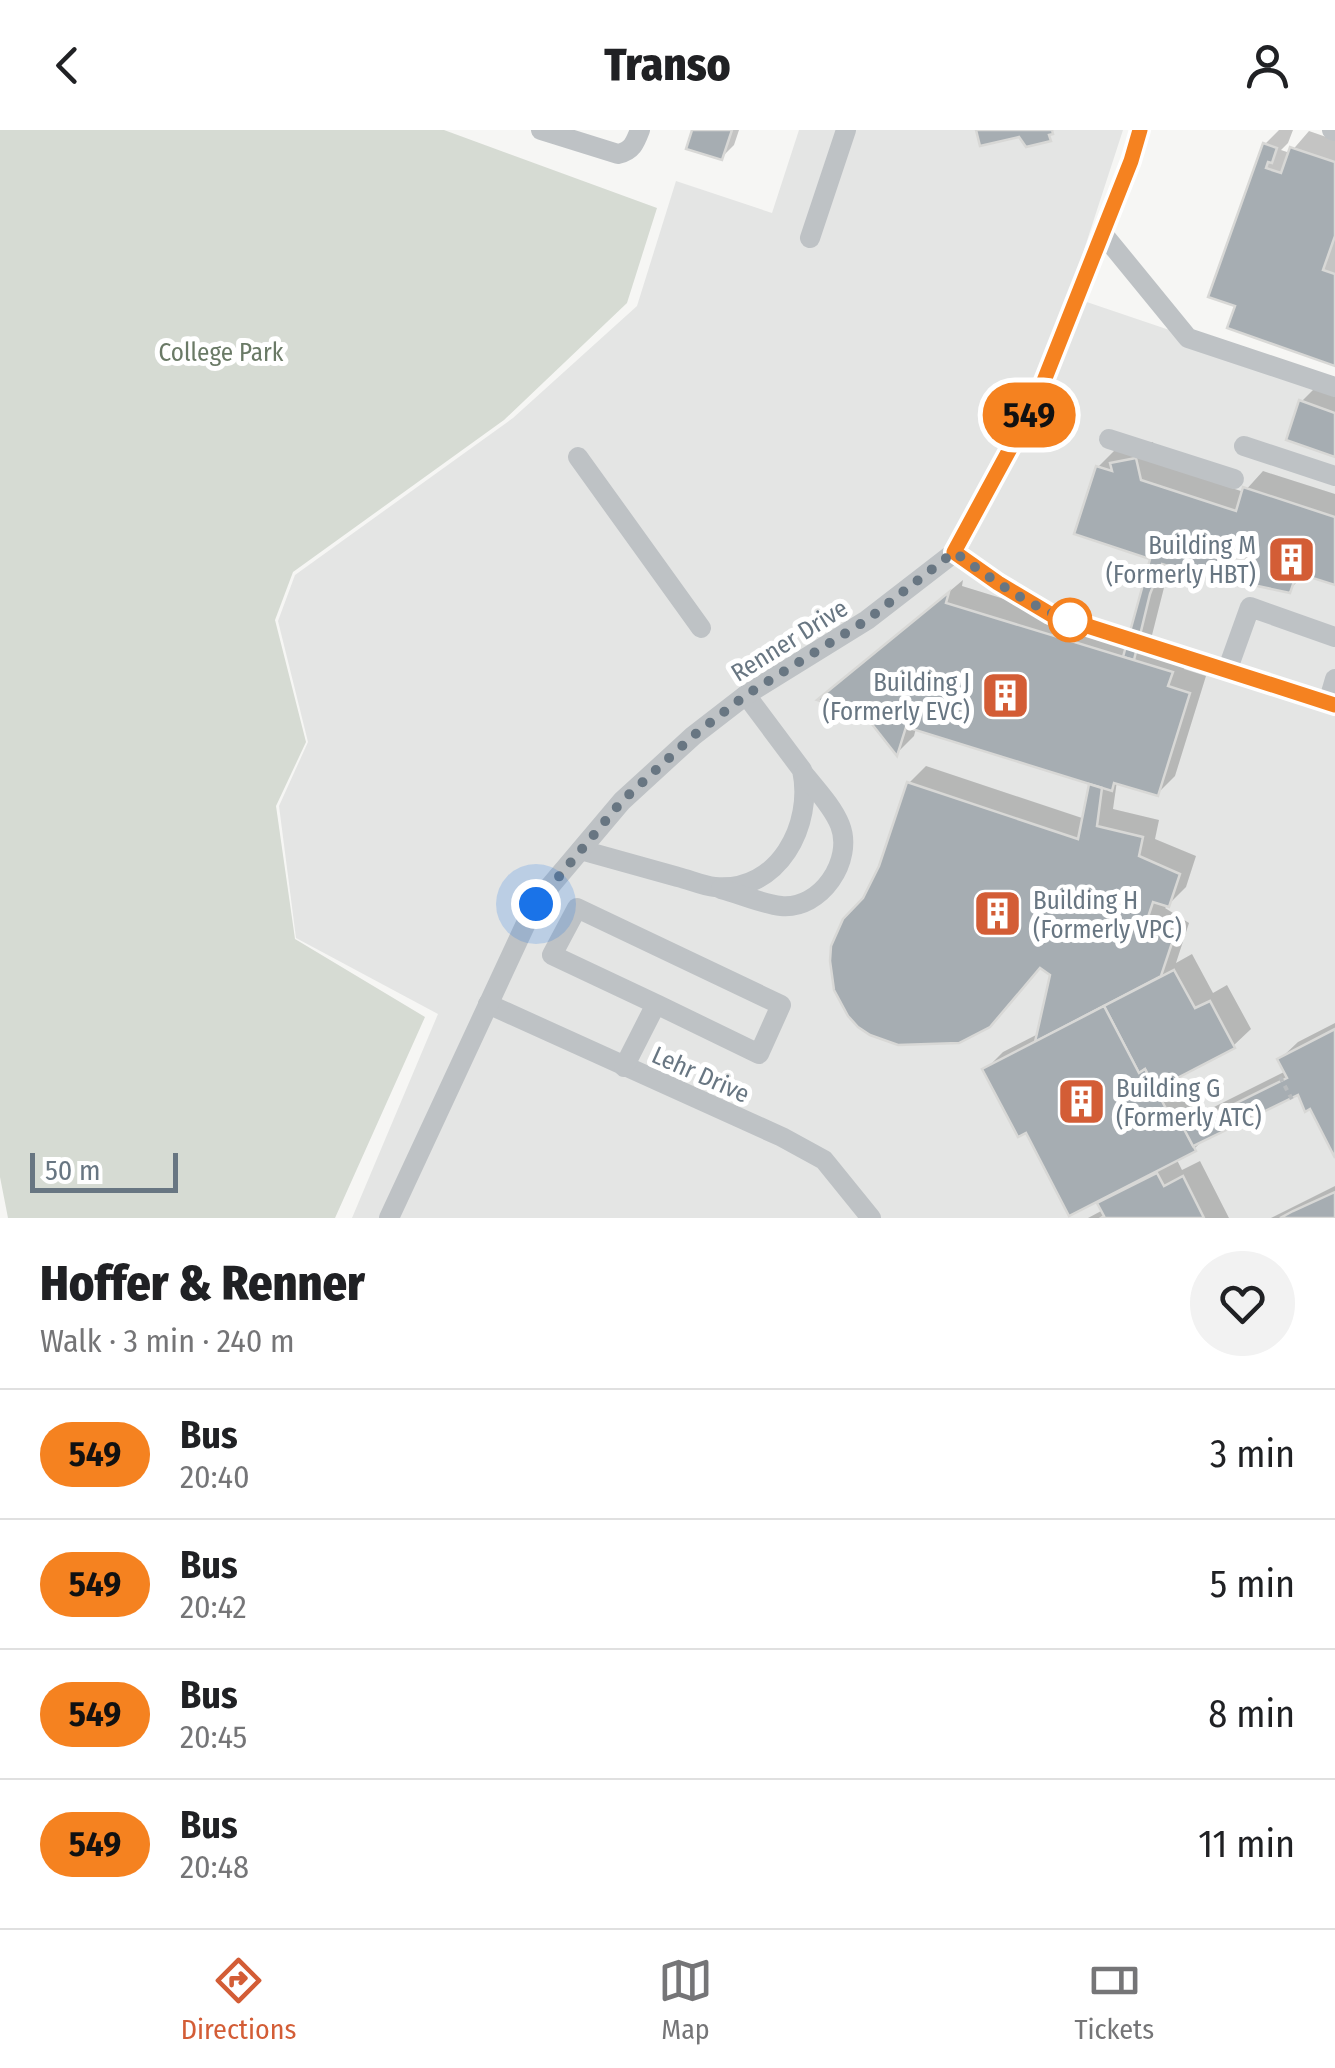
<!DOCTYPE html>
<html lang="en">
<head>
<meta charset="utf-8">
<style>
	body { margin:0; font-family:"Fira Sans Condensed",sans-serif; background:#f2f2f2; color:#202124; height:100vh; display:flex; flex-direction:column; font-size:38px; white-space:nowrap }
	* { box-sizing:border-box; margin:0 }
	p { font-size:32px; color:#757577 }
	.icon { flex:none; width:55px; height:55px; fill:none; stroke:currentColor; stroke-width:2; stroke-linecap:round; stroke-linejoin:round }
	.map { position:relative; height:1088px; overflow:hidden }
	.side { display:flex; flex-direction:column; background:#fff; flex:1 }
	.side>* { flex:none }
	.badge { padding:0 20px; border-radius:32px; font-size:35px; line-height:65px }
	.scale { position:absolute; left:30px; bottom:25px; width:148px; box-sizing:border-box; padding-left:10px; border:5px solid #687682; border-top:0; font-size:28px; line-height:35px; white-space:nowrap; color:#687682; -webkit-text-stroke:8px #fff; paint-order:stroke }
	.you { position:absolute; width:50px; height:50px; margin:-25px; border:8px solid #fff; border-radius:50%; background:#1a73e8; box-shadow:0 0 0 15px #1a73e833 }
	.map>.badge { position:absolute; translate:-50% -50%; box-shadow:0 0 0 5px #fff }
	.round { display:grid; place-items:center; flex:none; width:105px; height:105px; border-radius:52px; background:#f2f2f2 }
	.headline { display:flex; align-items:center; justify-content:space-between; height:170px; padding:0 40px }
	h1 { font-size:48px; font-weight:800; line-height:75px }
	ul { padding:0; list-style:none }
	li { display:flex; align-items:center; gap:30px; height:130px; padding:0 40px; border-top:2px solid #e0e0e0 }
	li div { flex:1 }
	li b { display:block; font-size:38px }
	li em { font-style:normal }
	li .badge { min-width:110px; font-weight:700; text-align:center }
	header { display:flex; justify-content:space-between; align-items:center; height:130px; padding:0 40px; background:#fff; font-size:45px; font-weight:800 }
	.menu { display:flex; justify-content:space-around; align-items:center; height:140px; border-top:2px solid #e0e0e0; background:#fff; font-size:28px; color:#757577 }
	.menu a { display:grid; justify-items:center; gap:5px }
	.menu .on { color:#d35d36 }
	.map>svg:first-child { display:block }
</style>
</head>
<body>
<header><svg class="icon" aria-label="back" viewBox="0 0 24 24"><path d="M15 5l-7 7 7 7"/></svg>Transo<svg class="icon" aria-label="person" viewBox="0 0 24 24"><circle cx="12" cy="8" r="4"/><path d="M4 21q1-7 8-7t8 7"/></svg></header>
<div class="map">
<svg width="1335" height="1088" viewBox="0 0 1335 1088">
	<rect width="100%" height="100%" fill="#f6f6f4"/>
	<!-- built -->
	<polygon fill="#e4e5e4" points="799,0 1123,0 1069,166 1335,256 1335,1088 352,1088 438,884 296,808 279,676 308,612 278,491 295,445 513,288 637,176 676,51 772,83"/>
	<!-- green -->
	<polygon fill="#d6dbd3" points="0,0 444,0 657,78 627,173 504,290 293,442 275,490 306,612 276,676 295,809 425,887 335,1088 8,1088 0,1047"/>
	<!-- shadow -->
	<g fill="#0003">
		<polygon points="695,0 739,0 734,15 721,28"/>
		<polygon points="1279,0 1293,0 1288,13 1281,20 1290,23 1309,1 1335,10 1335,234 1238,175 1265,14"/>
		<polygon points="1314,259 1335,266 1335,324 1301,272"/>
		<polygon points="1153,312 1158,334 1244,362 1263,341 1335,364 1335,452 1306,443 1289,460 1250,424 1238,420 1213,447 1170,434 1150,513 1188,525 1184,539 1206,546 1175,646 1157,664 1117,651 1113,679 1159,690 1155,709 1196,726 1186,757 1165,778 1189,793 1176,833 1192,824 1213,863 1227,855 1251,899 1233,916 1175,947 1189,973 1195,970 1202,983 1286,941 1280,929 1298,912 1335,893 1335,1023 1311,976 1299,962 1207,1006 1194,1019 1176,1028 1182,1040 1200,1031 1229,1088 1088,1088 1103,1080 1098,1069 1027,1000 985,940 1003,922 1040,903 1052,844 1042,836 865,770 881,737 909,653 926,636 1085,689 1092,652 916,598 914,606 897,623 866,582 822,569 963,450 962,456 1131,508 1153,427 1098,337 1115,320"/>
		<polygon points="1335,1056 1335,1088 1271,1088"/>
	</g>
	<!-- building -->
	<g fill="#a6adb2" stroke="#d8d8d6" stroke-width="2.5">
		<polygon points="692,0 732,0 722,30 686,19"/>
		<polygon points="976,0 1052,0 1053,4 1049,5 1051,11 1026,17 1019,7 980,16"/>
		<polygon points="1263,13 1277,18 1272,33 1268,32 1266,38 1281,43 1290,17 1335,32 1335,106 1323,140 1335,144 1335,236 1227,198 1235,176 1208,167"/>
		<polygon points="1299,270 1335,283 1335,327 1286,310"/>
		<polygon points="1136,328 1141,350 1236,381 1243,357 1335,387 1335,455 1297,443 1290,463 1239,452 1247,426 1233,421 1229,433 1220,430 1214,450 1162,434 1150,464 1134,530 1123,527 1150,429 1074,404 1096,336 1112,341 1110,333"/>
		<polygon points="949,462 946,473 1173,542 1168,556 1190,563 1158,666 1114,653 1112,661 906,597 897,626 864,584 817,570"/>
		<polygon points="907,652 1078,709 1089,654 1102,658 1097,696 1143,707 1139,726 1180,744 1169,777 1153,772 1146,793 1173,810 1161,846 1035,912 1050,845 1040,838 990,897 959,913 898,915 870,905 858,897 848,886 834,860 830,831 831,816 843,789 863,768 879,736"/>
		<polygon points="1174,840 1195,878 1210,871 1235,918 1156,959 1145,939 1139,943 1104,876"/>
		<polygon points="1104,876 1139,943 1145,939 1171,988 1177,985 1196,1021 1069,1086 1026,1003 1018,1007 982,939"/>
		<polygon points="1335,899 1335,1028 1310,979 1305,982 1298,965 1193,1016 1184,999 1287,948 1277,929"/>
		<polygon points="1157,1043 1164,1056 1183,1046 1204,1088 1101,1088 1104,1086 1097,1073"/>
		<polygon points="1335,1062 1335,1088 1280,1088 1293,1081"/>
	</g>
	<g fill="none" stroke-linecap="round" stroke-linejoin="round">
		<!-- path -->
		<polyline stroke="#b8bbbd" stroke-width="4" stroke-dasharray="5 5" stroke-linecap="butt" points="1280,947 1294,973"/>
		<!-- minor -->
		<g stroke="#bec2c5" stroke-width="20">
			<path d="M541,0L618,24C632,21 635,13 640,0"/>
			<polyline points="1332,0 1335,1"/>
			<polyline points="1103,104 1188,208 1335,257"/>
			<polyline points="810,108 846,0"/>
			<polyline points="1109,309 1234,349"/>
			<polyline points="1244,316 1335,346"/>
			<polyline points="578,327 701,498"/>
			<polyline points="955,422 998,453 1050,484 1335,575"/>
			<polyline points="1227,541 1250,477 1335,507"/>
			<polyline points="1328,573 1335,549"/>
			<path d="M581,720C614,729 646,738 678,747C690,750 703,756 715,757C779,763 814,694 802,640L746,565"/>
			<path d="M721,759C740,764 762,774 781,776C821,780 854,730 840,695C833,677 816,659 804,644"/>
			<polyline points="488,874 782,1007 824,1030 871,1088"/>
			<polyline points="624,937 656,874 759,924 781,875 577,778 552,825 656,874"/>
			<polyline points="389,1088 535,774 622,671 693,606 746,565 867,490 955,422 1036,271 1131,31 1140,0"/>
		</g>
	</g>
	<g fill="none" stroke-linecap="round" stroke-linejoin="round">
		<defs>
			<polyline id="line" points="1140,0 1131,31 1036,271 954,422 998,453 1050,484 1335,575"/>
		</defs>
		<!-- line casing -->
		<use href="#line" stroke="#fff" stroke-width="22"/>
		<!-- line -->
		<use href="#line" stroke="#f58220" stroke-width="15"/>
		<!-- walk -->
		<path stroke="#687682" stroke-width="10" stroke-dasharray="0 18" d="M536,774L622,671L693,606L746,565L867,490L954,422C993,450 1031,478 1077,493L1070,490"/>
	</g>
	<!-- icons -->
	<defs>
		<symbol id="building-square" viewBox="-11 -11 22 22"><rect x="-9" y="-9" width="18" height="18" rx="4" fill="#d35d36" stroke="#fff"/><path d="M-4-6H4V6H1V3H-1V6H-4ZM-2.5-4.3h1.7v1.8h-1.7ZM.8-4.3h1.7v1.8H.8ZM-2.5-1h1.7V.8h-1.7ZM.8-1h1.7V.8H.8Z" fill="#fff"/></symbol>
	</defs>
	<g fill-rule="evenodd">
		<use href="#building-square" x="1264" y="402" width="55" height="55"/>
		<use href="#building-square" x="978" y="538" width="55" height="55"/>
		<use href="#building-square" x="970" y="756" width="55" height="55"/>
		<use href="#building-square" x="1054" y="944" width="55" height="55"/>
	</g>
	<!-- markers -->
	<circle fill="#fff" stroke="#f58220" stroke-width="5" cx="1070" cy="490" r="20"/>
	<g text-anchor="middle" stroke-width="10" stroke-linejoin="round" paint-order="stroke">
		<!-- park labels -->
		<g font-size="25" fill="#6a7a66" stroke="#fff">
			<text x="221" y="231">College Park</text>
		</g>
		<!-- poi labels -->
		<g font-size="25" fill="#687682" stroke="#fff" text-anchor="end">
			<text x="1256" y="424">Building M<tspan x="1256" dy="29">(Formerly HBT)</tspan></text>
			<text x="970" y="561">Building J<tspan x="970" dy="29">(Formerly EVC)</tspan></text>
			<text x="1033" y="779" text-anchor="start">Building H<tspan x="1033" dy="29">(Formerly VPC)</tspan></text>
			<text x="1116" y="967" text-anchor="start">Building G<tspan x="1116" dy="29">(Formerly ATC)</tspan></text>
		</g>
		<!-- street labels -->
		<g font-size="25" fill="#687682" stroke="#fff">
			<text transform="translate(789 510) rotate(-32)" y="9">Renner Drive</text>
			<text transform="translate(701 944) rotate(24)" y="9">Lehr Drive</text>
		</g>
	</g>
</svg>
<div class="scale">50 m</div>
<div class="you" style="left:536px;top:774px"></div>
<b class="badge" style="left:1029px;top:285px;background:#f58220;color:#111">549</b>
</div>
<section class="side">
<div class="headline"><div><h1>Hoffer &amp; Renner</h1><p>Walk · 3 min · 240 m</p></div><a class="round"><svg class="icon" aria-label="heart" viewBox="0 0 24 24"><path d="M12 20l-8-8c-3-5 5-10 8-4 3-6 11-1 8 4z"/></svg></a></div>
<ul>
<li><span class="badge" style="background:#f58220;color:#111">549</span><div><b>Bus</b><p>20:40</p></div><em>3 min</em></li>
<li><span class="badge" style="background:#f58220;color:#111">549</span><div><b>Bus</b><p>20:42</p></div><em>5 min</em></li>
<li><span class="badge" style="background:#f58220;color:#111">549</span><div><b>Bus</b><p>20:45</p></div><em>8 min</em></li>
<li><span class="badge" style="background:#f58220;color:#111">549</span><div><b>Bus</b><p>20:48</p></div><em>11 min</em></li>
</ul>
</section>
<nav class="menu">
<a class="on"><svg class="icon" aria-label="directions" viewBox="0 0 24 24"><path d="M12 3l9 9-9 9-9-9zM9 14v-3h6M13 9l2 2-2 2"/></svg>Directions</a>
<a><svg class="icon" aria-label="map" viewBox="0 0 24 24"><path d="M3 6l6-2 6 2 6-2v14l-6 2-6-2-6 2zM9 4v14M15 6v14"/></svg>Map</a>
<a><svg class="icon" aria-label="tickets" viewBox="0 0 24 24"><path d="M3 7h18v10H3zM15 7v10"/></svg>Tickets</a>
</nav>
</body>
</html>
